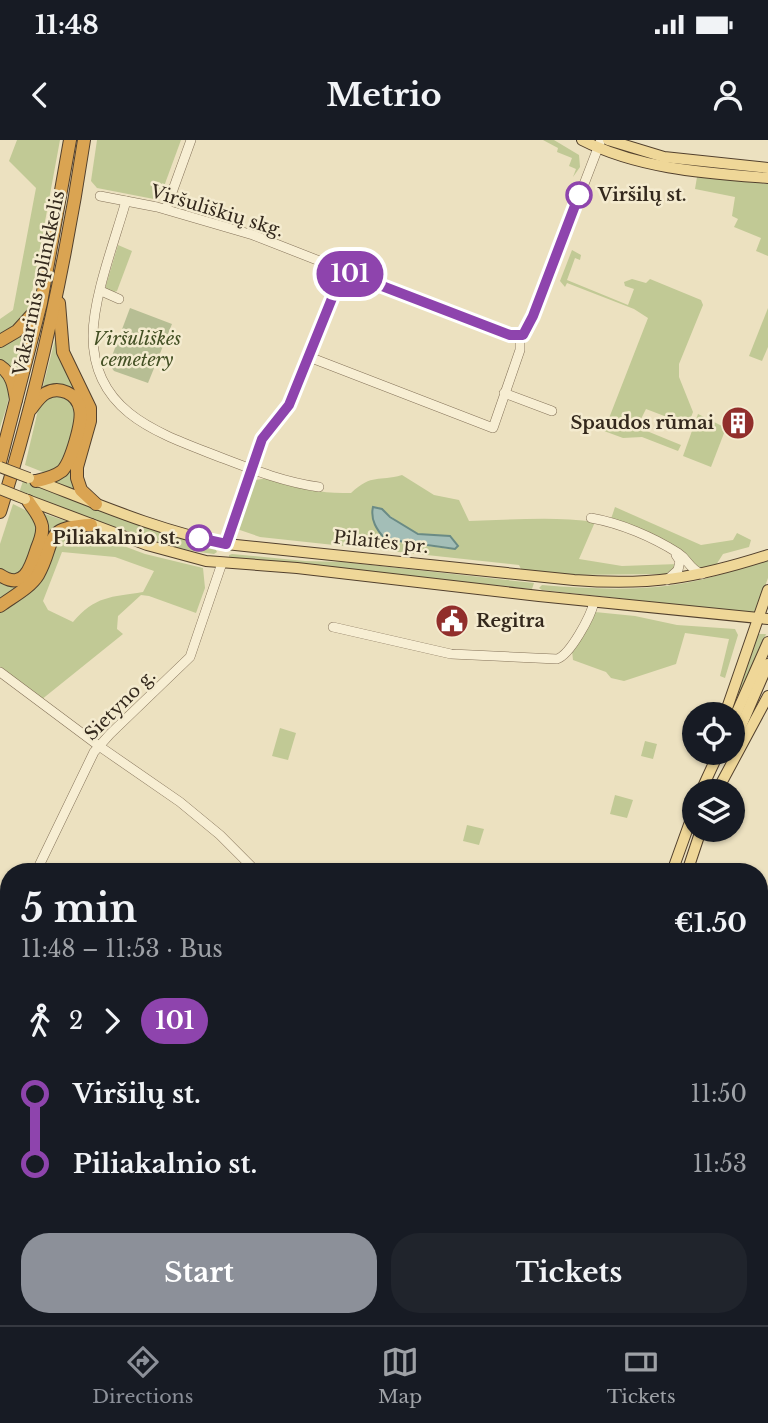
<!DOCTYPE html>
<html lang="en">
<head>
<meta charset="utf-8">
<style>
	body { margin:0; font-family:"Libre Baskerville",serif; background:#20242c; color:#f1f3f6; height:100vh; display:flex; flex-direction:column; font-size:26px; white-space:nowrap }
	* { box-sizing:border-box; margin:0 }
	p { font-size:23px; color:#9ea1a6 }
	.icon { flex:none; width:38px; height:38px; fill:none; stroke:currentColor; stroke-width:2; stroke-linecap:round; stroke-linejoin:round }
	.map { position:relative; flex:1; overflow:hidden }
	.side { position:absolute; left:0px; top:723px; width:768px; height:464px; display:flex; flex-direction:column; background:#171b24; border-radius:28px 28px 0 0; box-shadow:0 2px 5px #0004 }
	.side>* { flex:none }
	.badge { padding:0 14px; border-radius:23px; font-size:24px; line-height:46px }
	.fabs { position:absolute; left:682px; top:562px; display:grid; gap:14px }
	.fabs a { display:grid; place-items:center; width:63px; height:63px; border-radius:50%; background:#171b24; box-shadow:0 2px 5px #0004; font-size:35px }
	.map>.badge { position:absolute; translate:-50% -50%; box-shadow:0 0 0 4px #fff }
	.legs { display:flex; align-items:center; gap:10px; height:77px; padding:0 21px; font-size:23px }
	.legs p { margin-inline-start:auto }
	.summary { display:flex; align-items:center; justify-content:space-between; height:119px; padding:0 21px }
	h1 { font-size:38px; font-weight:800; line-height:52px }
	.cta { display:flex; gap:14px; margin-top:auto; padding:14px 21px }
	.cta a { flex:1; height:80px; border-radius:28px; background:#8c9099; color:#fff; font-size:28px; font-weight:800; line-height:80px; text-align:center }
	.cta a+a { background:#20242c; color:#f1f3f6 }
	ul { padding:0 21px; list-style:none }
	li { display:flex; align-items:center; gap:24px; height:70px; font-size:26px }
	li i { display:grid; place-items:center; width:10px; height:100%; margin:0 9px; background:currentColor }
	li i::after { content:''; width:18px; height:18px; margin:-9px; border:5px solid; border-radius:50%; background:#171b24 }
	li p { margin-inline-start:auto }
	li:first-child i { background:linear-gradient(#0000 50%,currentColor 0) }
	li:last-child i { background:linear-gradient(currentColor 50%,#0000 0) }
	.status { display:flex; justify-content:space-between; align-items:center; height:49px; padding:0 35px; background:#171b24; direction:ltr }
	.status svg { height:19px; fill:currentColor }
	header { display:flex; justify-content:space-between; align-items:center; height:91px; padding:0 21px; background:#171b24; font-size:32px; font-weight:800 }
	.tab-bar { display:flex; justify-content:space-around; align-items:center; height:98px; border-top:2px solid #363941; background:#171b24; font-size:19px; color:#9ea1a6 }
	.tab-bar a { display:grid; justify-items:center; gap:4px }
	.tab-bar .selected { color:#8c9099 }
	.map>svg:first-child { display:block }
</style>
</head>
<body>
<div class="status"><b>11:48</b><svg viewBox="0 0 49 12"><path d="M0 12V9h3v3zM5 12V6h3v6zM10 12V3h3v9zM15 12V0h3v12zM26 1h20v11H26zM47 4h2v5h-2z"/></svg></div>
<header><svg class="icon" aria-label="back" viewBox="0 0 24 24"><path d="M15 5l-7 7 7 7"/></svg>Metrio<svg class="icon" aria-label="person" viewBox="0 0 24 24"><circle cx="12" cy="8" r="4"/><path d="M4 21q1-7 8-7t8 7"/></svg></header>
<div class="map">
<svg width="768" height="1185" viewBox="0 0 768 1185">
	<rect width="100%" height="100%" fill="#ece1c0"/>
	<!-- green -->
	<g fill="#c1c995" fill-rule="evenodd">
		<polygon points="17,0 60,0 30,163 22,181 0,195 0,179 13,170 36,48 9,21"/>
		<polygon points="97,0 181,0 159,60 97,48 91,41"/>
		<polygon points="543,0 554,0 579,15 580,27 573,37 576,29 569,26 572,18 557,12 558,8"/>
		<polygon points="697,37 768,44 768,116 756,111 761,98 734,87 738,79 732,76 735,57 695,49"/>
		<polygon points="118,105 132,111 117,151 112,153 106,149 106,145"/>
		<polygon points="572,110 581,115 580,120 575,118 567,140 628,165 634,149 625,146 624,142 632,139 646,143 650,139 701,160 703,165 679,224 679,237 693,272 688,285 646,269 637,287 681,305 678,311 642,297 623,298 604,291 648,178 634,169 567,143 565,147 560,141"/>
		<polygon points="768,168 768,207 762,221 749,216"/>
		<polygon points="27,187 15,236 0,221 0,206"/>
		<polygon points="56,196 84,262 77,351 50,342 57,339 83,264 42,250"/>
		<path d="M0,230C18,245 5,270 0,288Z"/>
		<polygon points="66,255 77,270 64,324 48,334 25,325 39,266 47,256"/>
		<polygon points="698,274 726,288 711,327 683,316"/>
		<path d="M402,335L434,355L459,360L469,381C511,380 554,376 595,382L579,419L622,426L678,424L671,433L666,434L563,435L522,431L519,425L260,397L234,388L253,341C273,334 299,346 318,351C329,353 340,353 351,353C373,333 378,342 402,335ZM378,367L407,388L450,409L428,406L372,377Z"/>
		<path d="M23,341C86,365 147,390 213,405L217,412L214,414C183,411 153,400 123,390C88,378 54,367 19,353Z"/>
		<polygon points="13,364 27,371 39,388 28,427 14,437 0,431 0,404"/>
		<polygon points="615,367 701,405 733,400 737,393 751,400 749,407 723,414 716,425 700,430 611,379"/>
		<polygon points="42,373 69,382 33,435 0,461 0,441 27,438"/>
		<path d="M81,390L145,414L203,428L205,448L196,473L149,456L141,455L118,476L117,489L123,494L41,560L0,527V470L60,395ZM62,412L115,417L154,431L143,452C111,457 95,456 73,482L48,470L43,461Z"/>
		<polygon points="232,414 305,421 344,422 534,443 532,449 229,418 229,415"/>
		<path d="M768,419V438L755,473L542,450L539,448L542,445C593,449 645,452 695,441C720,436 744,427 768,419Z"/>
		<polygon points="595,472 635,476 677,485 735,489 738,495 725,538 720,536 729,499 685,493 676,524 624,541 611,538 606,532 573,520 572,511"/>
		<polygon points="756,494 766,494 732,574 729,574"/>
		<polygon points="280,588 296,593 288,620 272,616"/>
		<polygon points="645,601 657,604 653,619 641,616"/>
		<polygon points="615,655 633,660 627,678 610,674"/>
		<polygon points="467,685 484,689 479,705 463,701"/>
		<polygon points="634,1178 664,1178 669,1185 633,1185"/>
	</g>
	<!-- cemetery -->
	<polygon fill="#b7be94" points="130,168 172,184 148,243 114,231 109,224"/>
	<!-- water -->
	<path fill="#a3beb7" stroke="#6a8b85" stroke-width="2" d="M373,367L382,369L390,377L418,394L450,396L458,406L455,409L385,399C377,390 370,380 373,367Z"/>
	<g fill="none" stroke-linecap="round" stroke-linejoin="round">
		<defs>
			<g id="minor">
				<polyline points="100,56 157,67 253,95 491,188 510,195 520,196"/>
				<path d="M126,61C115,100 93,157 93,196C93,272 158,293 217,316C251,329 283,342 319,347"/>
				<polyline points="166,69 191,0"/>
				<polyline points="101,151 119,159"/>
				<polyline points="520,196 529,187 601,0"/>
				<polyline points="309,217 493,288 520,210 520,196"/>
				<polyline points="504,253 552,271"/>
				<path d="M591,378C620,383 653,397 678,413C689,420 688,428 702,434"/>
				<polyline points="226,404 259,304 265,293 289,265 343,131"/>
				<polyline points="667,440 678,430 680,421 676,415"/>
				<path d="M333,487L451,514L557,519C570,515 591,476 594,462"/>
				<polyline points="0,532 99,606 180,662 220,695 257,732"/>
				<polyline points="36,732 94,612 110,594 190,517 222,423"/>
				<polyline points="0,807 9,788"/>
				<polyline points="0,949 9,951"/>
				<polyline points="760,960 768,960"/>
				<polyline points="624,1185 625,1178"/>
			</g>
			<g id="major">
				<path d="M582,0C639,29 705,33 768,38"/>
				<polyline points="608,0 664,17 768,28"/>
				<path d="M35,340C100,365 157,390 226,404L574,440C651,446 696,438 768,415"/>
				<polyline points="25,359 147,405 206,421 297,428 539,456 768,479"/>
				<polyline points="725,574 768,450"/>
				<polyline points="733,581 768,502"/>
				<polyline points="733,605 768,524"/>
				<polyline points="701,651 719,612"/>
				<polyline points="717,651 768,556"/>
				<polyline points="672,732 695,668"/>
				<polyline points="687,732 701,690"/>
				<polyline points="282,1185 287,1178"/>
				<polyline points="420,1185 426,1178"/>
				<polyline points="437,1185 443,1178"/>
			</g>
			<g id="highway">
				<polyline points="59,163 63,212 90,268 90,281 77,327 77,338 81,350 96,364"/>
				<polyline points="0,201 17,191 37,169"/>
				<path d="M0,226C12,234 14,246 16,260"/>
				<path d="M31,269C35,264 39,257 46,253C59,246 77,253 80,269C83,281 71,322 62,331C54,337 45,339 36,341"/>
				<polyline points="0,322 41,163 70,0"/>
				<path d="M0,372C38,251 65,126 84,0"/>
				<path d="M0,435C24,451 31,427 37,408C40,401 43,394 42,386C40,376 33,369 28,361"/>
				<path d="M0,466C12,457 30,448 38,435C57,401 41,387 91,385"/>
			</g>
		</defs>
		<!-- minor casing -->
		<use href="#minor" stroke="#847259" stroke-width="10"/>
		<!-- major casing -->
		<use href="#major" stroke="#52402d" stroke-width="12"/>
		<!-- highway casing -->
		<use href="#highway" stroke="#52402d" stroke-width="14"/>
		<!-- minor -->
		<use href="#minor" stroke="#f7eed3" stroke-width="9"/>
		<!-- major -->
		<use href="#major" stroke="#efd798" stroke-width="10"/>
		<!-- highway -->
		<use href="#highway" stroke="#daa452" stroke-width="12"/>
		<defs>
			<g id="major-bridge">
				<polyline points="0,327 29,338"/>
				<polyline points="0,349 25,359"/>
			</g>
		</defs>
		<!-- major-bridge casing -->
		<use href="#major-bridge" stroke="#52402d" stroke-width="12" stroke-linecap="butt"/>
		<!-- major-bridge -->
		<use href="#major-bridge" stroke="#efd798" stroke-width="10"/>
	</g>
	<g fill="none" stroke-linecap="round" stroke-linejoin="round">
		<defs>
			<polyline id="line-1" points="199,398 226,404 262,299 289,265 343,131 510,195 523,195 533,176 579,55"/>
		</defs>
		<!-- line-1 casing -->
		<use href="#line-1" stroke="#fff" stroke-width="16"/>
		<!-- line-1 -->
		<use href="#line-1" stroke="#8e44ad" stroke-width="10"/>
	</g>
	<!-- icons -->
	<defs>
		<symbol id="building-disc" viewBox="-11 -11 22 22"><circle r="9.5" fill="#912e2b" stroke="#f4ebcf"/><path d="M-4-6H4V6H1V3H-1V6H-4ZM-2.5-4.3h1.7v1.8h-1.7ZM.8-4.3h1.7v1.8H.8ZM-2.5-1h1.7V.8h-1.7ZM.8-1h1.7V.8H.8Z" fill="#fff"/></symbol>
		<symbol id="civic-disc" viewBox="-11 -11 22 22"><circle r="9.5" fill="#912e2b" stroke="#f4ebcf"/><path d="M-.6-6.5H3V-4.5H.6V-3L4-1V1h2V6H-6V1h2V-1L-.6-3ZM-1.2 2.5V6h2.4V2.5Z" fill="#fff"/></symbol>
	</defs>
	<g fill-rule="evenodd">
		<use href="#building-disc" x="719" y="264" width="38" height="38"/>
		<use href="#civic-disc" x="433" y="462" width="38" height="38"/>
	</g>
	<!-- markers -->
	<g fill="#fff" stroke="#8e44ad" stroke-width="3.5">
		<circle cx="579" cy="55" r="12"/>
		<circle cx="199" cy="398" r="12"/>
	</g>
	<g text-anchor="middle" stroke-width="5" stroke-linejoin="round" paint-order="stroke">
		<!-- stop labels -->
		<g font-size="18" font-weight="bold" fill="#34291d" stroke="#f4ebcf" text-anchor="start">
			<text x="598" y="61">Viršilų st.</text>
			<text x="180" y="404" text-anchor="end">Piliakalnio st.</text>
		</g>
		<!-- street labels -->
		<g font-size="18" fill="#34291d" stroke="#f4ebcf">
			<text transform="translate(217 71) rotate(17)" y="6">Viršuliškių skg.</text>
			<text transform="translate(39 143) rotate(-78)" y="6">Vakarinis aplinkkelis</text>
			<text transform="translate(381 402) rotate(6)" y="6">Pilaitės pr.</text>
			<text transform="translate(120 565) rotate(-45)" y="6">Sietyno g.</text>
		</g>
		<!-- park labels -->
		<g font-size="18" font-style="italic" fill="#435024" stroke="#f4ebcf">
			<text x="137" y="205">Viršuliškės<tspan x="137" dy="21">cemetery</tspan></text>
		</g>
		<!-- poi labels -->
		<g font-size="18" font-weight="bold" fill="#34291d" stroke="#f4ebcf" text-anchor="end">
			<text x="714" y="289">Spaudos rūmai</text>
			<text x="476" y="487" text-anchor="start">Regitra</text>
		</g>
	</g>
</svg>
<div class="fabs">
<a><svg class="icon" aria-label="locate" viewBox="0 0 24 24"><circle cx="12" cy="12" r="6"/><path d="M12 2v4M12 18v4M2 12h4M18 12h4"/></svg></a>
<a><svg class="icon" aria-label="layers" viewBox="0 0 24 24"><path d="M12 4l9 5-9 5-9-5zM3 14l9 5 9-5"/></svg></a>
</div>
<b class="badge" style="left:350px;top:134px;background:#8e44ad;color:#fff">101</b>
<section class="side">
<div class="summary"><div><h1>5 min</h1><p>11:48 – 11:53 · Bus</p></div><b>€1.50</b></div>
<div class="legs"><svg class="icon" aria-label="walk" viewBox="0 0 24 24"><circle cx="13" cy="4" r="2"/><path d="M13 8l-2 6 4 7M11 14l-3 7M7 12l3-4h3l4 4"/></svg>2<svg class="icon" aria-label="forward" viewBox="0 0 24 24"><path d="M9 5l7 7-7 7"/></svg><b class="badge" style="background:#8e44ad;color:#fff">101</b></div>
<ul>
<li><i style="color:#8e44ad"></i><b>Viršilų st.</b><p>11:50</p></li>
<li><i style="color:#8e44ad"></i><b>Piliakalnio st.</b><p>11:53</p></li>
</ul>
<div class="cta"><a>Start</a><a>Tickets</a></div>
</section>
</div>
<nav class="tab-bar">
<a class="selected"><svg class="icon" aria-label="directions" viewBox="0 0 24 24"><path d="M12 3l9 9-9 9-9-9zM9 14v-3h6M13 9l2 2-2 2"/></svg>Directions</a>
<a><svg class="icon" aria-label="map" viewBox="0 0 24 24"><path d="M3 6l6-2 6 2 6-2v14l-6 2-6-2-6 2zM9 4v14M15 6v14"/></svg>Map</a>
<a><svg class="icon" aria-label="tickets" viewBox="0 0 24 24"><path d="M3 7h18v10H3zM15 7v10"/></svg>Tickets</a>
</nav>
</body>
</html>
